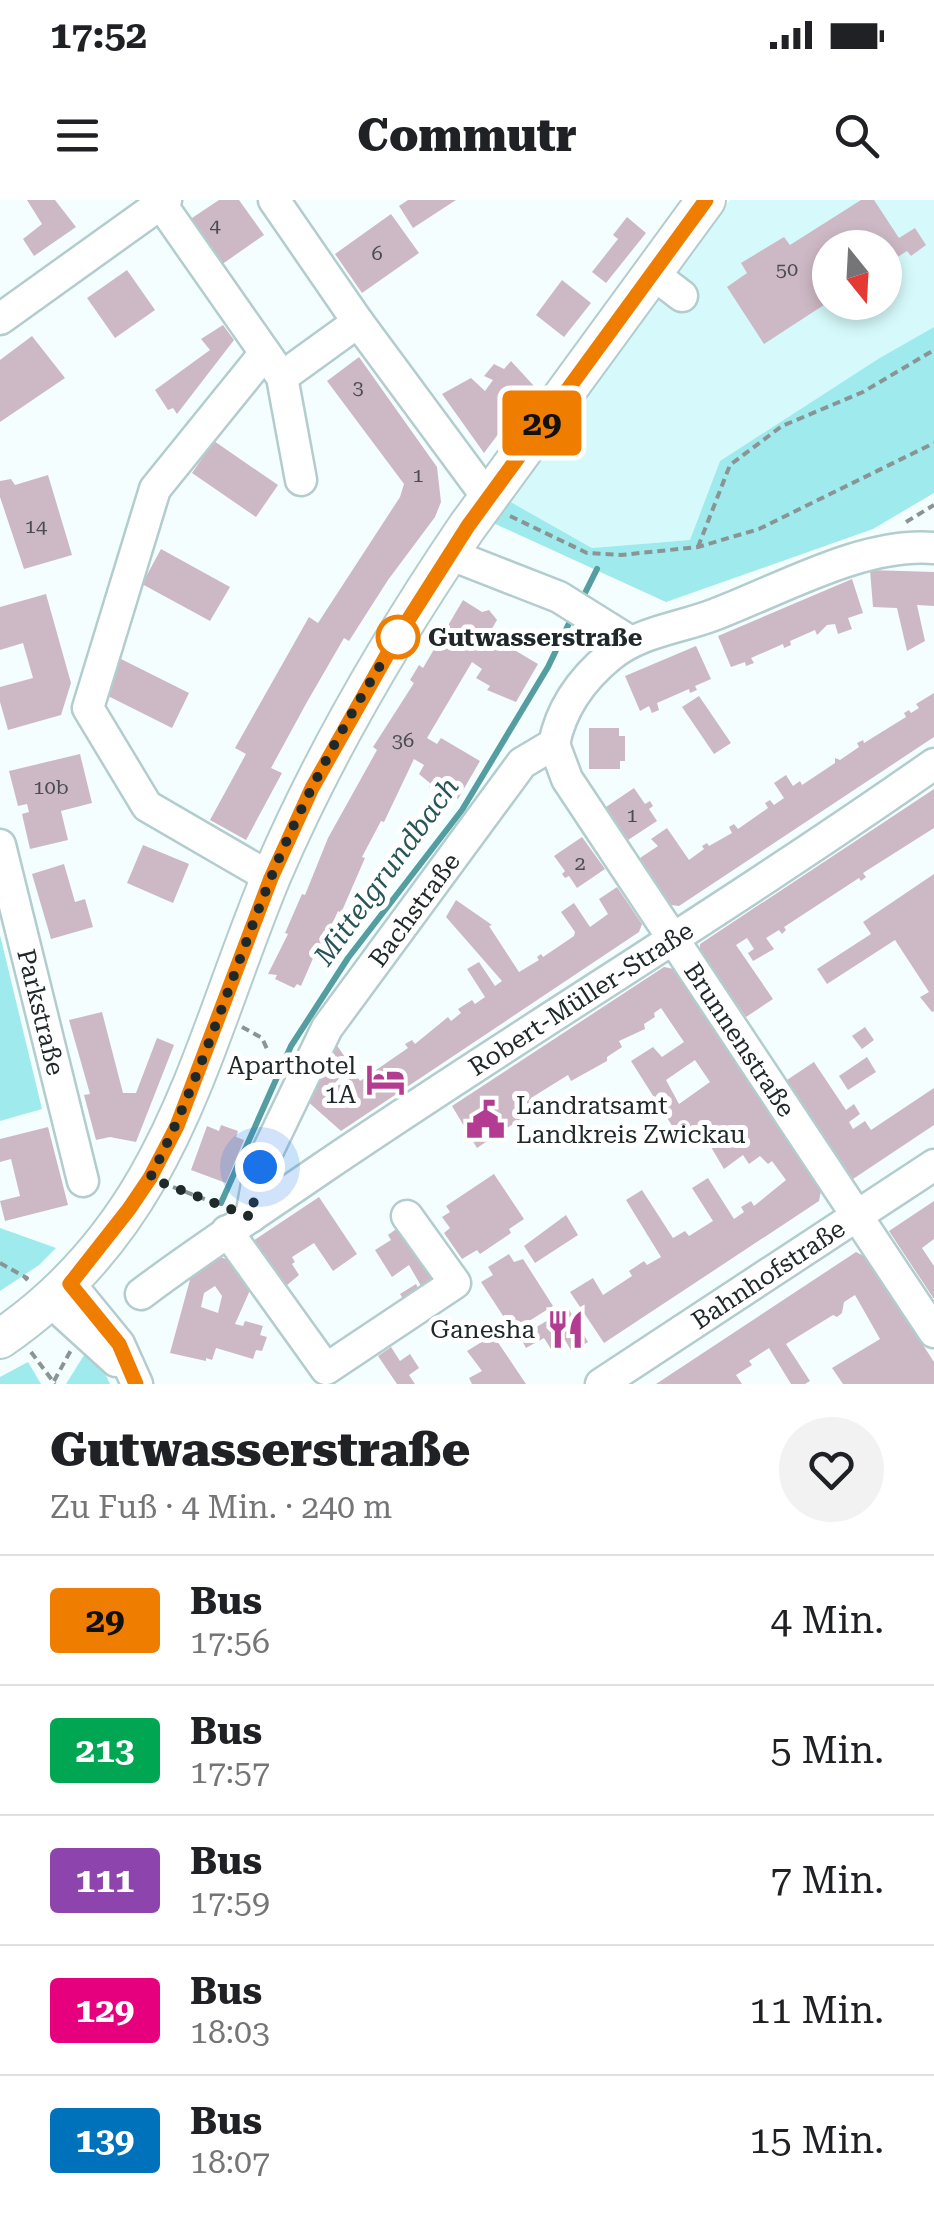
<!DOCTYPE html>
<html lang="de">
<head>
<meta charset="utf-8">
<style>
	body { margin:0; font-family:"Roboto Serif",serif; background:#f2f2f2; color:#202124; height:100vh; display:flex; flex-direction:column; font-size:38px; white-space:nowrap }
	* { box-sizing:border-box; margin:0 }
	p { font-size:32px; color:#757577 }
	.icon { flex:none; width:55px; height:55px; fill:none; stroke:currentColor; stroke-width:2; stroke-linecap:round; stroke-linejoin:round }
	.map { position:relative; height:1184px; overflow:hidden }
	.side { display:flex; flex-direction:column; background:#fff; flex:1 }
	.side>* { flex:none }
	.badge { padding:0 20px; border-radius:8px; font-size:35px; line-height:65px }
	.needle { width:65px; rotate:162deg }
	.tools { position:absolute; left:812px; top:30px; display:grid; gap:20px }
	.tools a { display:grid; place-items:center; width:90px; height:90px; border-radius:50%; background:#fff; box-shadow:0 5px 15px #0003; font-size:50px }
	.you { position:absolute; width:50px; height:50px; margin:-25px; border:8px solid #fff; border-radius:50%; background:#1a73e8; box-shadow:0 0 0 15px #1a73e833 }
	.map>.badge { position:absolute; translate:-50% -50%; box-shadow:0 0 0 5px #fff }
	.round { display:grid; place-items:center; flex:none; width:105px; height:105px; border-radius:52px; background:#f2f2f2 }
	.head { display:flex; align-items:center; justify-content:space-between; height:170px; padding:0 50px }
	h1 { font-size:48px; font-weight:800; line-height:75px }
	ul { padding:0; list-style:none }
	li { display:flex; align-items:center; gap:30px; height:130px; padding:0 50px; border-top:2px solid #e0e0e0 }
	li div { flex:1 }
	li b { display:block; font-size:38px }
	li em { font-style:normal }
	li .badge { min-width:110px; font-weight:700; text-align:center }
	.status { display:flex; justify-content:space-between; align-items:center; height:70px; padding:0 50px; background:#fff; direction:ltr }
	.status svg { height:28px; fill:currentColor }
	header { display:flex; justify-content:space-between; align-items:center; height:130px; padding:0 50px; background:#fff; font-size:45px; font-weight:800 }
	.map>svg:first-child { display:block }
</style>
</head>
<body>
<div class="status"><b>17:52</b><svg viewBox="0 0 49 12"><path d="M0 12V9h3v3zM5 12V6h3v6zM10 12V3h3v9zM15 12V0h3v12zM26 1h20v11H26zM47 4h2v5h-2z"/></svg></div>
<header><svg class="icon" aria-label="menu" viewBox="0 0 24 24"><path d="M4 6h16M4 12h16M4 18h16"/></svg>Commutr<svg class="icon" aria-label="search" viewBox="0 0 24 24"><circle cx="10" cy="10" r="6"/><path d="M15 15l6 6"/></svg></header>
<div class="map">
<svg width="934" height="1184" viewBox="0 0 934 1184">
	<rect width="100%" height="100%" fill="#f4fefe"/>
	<!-- built -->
	<path fill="#d6fafb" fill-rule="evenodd" d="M730,0H934V127L878,159L720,261L690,340L592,348L507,300L609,154ZM830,48H885V102H830Z"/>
	<!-- green -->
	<g fill="#9eeaed">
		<polygon points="934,127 934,293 873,329 666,402 493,323 507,300 592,348 690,340 720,261 878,159"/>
		<polygon points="0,735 42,909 0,921"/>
		<polygon points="0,1028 56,1048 39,1065 0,1091"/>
		<polygon points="86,1152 103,1169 110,1184 66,1184"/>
		<polygon points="28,1162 41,1184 0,1184 0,1177"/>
	</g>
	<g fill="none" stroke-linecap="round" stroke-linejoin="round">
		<!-- stream -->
		<g stroke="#549da0" stroke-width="6">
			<polyline points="582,399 597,369"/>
			<polyline points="221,1003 291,846 348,758 462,610 548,467 573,415"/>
		</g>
	</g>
	<!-- building -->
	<g fill="#cdb9c5" fill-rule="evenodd">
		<polygon points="27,0 55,0 76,27 34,56 23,39 42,24"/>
		<polygon points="219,0 239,0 264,35 221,65 189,20"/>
		<polygon points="408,0 456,0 413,28 399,6"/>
		<polygon points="861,0 874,0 899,38 915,28 926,45 911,56 907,51 885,65 885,48 830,48 830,101 764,144 727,87 747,73 741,63 784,37 790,45"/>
		<polygon points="391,14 419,53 362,93 335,54"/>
		<polygon points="627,17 646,33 606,83 592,72 618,39 613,35"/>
		<polygon points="127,70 155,110 115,138 87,98"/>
		<polygon points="562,80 591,103 564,137 536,115"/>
		<polygon points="223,125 234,140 177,214 173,208 168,210 155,190 210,150 201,139"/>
		<polygon points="32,136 65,178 0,222 0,160"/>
		<polygon points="359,157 437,267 441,302 435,317 388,380 349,441 344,438 307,502 271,568 282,573 246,640 210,620 246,554 235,548 309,417 318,423 400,297 404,284 327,181"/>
		<polygon points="511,161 534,186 484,253 442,194 471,178 485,191 493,180 484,176 494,164 504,169"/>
		<polygon points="214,241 278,285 256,317 192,273"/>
		<polygon points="48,275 72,355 24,369 0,297 0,281 11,279 15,285"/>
		<polygon points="161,349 230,387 210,421 142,384"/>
		<polygon points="870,370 934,372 934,406 917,405 925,441 907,451 897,408 873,407"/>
		<polygon points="852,379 863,413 848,418 852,429 838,434 835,424 827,425 817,435 815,430 790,441 791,445 784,448 783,444 751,458 754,463 746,466 745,462 731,467 718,436"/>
		<polygon points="46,394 71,483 61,515 8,530 0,502 0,487 33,478 23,443 0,450 0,407"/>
		<polygon points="463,400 482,412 489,410 497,420 486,439 496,445 499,441 538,464 516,502 487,490 490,486 476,478 482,469 472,462 427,538 437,544 441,538 480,561 458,599 429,587 431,584 419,574 424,565 414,559 384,622 381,621 362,657 365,658 341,713 338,711 321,749 318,747 301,786 297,784 294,788 275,779 277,775 268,774 288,734 285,733 302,694 305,695 328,638 377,550 373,547 414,483 410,480 419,465 423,468"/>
		<polygon points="696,446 711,479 695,486 697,490 690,493 689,489 657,503 659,510 652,513 649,506 640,511 625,476"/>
		<polygon points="119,458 189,493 172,528 102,493"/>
		<polygon points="934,493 934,537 679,706 671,705 640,658 658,646 651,639 667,628 689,660 704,649 702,646 707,643 709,646 732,633 729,627 734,624 738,629 768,608 765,603 770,600 774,605 784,598 774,583 786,575 793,586 800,581 802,585 835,563 835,558 840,560 859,547 857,543 863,540 864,543 906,517 904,513 909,510 911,513 919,508 916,504"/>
		<polygon points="699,496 731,543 714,554 682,507"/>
		<polygon points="589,528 619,528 619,536 625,536 625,561 620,561 620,569 589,569"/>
		<polygon points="80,554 92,603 61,611 68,640 30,649 22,614 29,612 27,604 18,606 9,571"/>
		<polygon points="634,588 645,604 650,601 653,606 649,609 657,621 628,640 606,607"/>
		<polygon points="934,589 934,628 863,673 866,677 861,681 859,678 784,727 786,730 782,734 779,730 766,738 774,749 753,761 748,753 754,749 747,738 736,745 773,799 746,817 700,751 700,744"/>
		<polygon points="582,637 605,669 577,688 569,676 565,678 562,674 565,671 554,656"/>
		<polygon points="143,645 189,664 173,703 127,683"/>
		<polygon points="64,664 75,702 85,699 93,727 51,739 32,674"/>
		<polygon points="934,674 934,811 932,812 920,797 929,792 895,740 827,784 817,769 871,734 863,722"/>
		<polygon points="617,687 642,724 639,732 341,931 306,900 336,844 351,866 333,885 340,885 356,875 360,881 408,848 405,844 412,840 415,844 448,817 451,821 461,813 458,809 472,800 475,804 485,797 467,769 479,762 495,786 502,781 446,717 456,700 492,725 489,726 519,772 539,760 537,757 541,754 543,757 574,736 575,732 561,712 574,703 590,727 608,714 599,699"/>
		<path d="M664,767L674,769L821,991L819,1001L604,1143L570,1092L593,1078L603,1095L632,1076L629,1071L644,1061L647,1065L661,1057L626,1000L642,990L673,1038L685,1031L689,1036L713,1021L692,988L708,978L734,1019L744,1012L741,1007L751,1001L754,1006L786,980L772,961L768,964L760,956L749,964L743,955L724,969L702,932L683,943L631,861L653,847L662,857L684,842L661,808L654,813L655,817L644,824L645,829L619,841L622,847L607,857V861L571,881L568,875L531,898L537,908L477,948L452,906ZM695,860L710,882L679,904L666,880Z"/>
		<polygon points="102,812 123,893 136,893 157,838 174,845 136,942 110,937 96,940 84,895 90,894 69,820"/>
		<polygon points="865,827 874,840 862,849 852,836"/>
		<polygon points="867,857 876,872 848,890 839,876"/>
		<polygon points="814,862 846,910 854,904 860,914 849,922 853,929 865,921 871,930 934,888 934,925 853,979 787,880"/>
		<polygon points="221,925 238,931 236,937 244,940 226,983 191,970 207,926 219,931"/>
		<polygon points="48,927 68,1005 5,1021 0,1001 20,996 11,959 0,962 0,939"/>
		<polygon points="494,974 524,1019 509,1029 511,1033 480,1054 477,1050 462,1059 444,1033 450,1028 442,1017 450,1012 446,1006"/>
		<polygon points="319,997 357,1054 333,1071 314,1043 292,1057 295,1062 292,1064 299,1075 280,1091 244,1047"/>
		<polygon points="934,1001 934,1039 922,1048 934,1066 934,1099 889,1031"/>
		<polygon points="566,1015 578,1035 535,1063 524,1046"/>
		<polygon points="403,1024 444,1087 428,1098 409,1065 392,1077 375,1050 391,1040 388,1035"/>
		<polygon points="856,1052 866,1057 934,1162 934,1184 843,1184 832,1168 880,1139 855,1095 844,1102 842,1113 837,1117 833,1115 786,1144 810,1181 805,1184 791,1184 769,1148 749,1161 752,1165 736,1175 742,1184 656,1184"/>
		<polygon points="509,1054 514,1062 523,1059 553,1106 513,1131 481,1082 493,1075 488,1067"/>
		<path d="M220,1057L235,1062L251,1088L235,1124L243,1126L245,1121L263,1126L260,1135L267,1137L262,1151L256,1150L253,1159L216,1148L212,1160L206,1158V1161L170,1153L191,1076ZM215,1086L222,1096L218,1113L201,1107L204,1093Z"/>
		<polygon points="416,1084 425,1100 410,1110 400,1094"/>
		<polygon points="568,1108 588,1142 572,1152 565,1140 551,1149 544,1138 526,1148 520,1137"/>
		<polygon points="493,1135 526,1184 472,1184 469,1178 482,1171 467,1151"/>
		<polygon points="391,1147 400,1161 410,1154 419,1168 409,1175 415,1184 397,1184 378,1156"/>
	</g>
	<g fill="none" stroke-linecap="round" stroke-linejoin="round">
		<defs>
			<g id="minor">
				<polyline points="274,0 358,122 488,298"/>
				<polyline points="161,4 282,177 301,280"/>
				<polyline points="652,73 682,96"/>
				<polyline points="0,119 166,0"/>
				<polyline points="265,153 155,289 88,508 147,606 271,678"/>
				<polyline points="282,177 358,122"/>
				<polyline points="449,354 559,397 631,442"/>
				<path id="s1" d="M554,544L567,579L934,1132"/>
				<path id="s2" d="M0,645L83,981"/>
				<path id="s3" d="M251,1017L260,967L327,828L522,563L554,544C561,509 582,479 610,456C640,431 681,428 716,414C782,389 863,342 934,348"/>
				<polyline points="227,1031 326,1169 455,1083 407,1016"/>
				<polyline points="70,1084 119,1144 137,1184"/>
				<path id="s4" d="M141,1094C199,1050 260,1011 321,969C524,831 733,705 934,564"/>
				<polyline points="50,1101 116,1161"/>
				<path id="s5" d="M601,1184L934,965"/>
			</g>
			<path id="major" d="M0,1139C170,1023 198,854 271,677C323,555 393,436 467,327L706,0"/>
		</defs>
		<!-- minor casing -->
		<use href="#minor" stroke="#b3cccd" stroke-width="35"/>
		<!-- major casing -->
		<use href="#major" stroke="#b3cccd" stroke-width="42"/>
		<!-- path -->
		<g stroke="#8b9495" stroke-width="4" stroke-dasharray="8 5" stroke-linecap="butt">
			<polyline points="510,316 587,353 621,355 698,347 759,329 934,243"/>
			<polyline points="906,322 934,305"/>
			<polyline points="698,347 730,265 782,226 863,192 934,150"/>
			<polyline points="242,827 262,838 267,849"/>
			<polyline points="173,987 220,1005"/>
			<polyline points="0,1063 27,1078 24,1081"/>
			<polyline points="31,1152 55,1184"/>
			<polyline points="54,1181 71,1150"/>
		</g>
		<!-- minor -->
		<use href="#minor" stroke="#fff" stroke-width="30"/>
		<!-- major -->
		<use href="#major" stroke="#fff" stroke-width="38"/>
	</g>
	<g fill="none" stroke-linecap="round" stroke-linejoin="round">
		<defs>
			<polyline id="line" points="136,1184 119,1144 70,1084 129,1009 150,978 177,926 271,678 312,588 396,439 468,326 706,0"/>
		</defs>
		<!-- line casing -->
		<use href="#line" stroke="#fff" stroke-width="22"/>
		<!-- line -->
		<use href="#line" stroke="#ef7d00" stroke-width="15"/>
		<!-- walk -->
		<path stroke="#20292a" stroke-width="10" stroke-dasharray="0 18" d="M260,967L251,1017L150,978C199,883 230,780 270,680C304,596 349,514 398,437"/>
	</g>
	<!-- icons -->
	<defs>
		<symbol id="hotel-bare" viewBox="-9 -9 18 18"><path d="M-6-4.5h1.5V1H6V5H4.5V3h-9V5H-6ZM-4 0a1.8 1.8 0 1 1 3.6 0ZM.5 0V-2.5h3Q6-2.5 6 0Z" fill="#b33c92" stroke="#fff" stroke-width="2.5" paint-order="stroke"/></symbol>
		<symbol id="civic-bare" viewBox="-9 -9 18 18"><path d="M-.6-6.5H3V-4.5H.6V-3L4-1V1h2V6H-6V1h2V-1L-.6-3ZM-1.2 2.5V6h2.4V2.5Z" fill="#b33c92" stroke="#fff" stroke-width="2.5" paint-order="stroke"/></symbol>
		<symbol id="restaurant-bare" viewBox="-9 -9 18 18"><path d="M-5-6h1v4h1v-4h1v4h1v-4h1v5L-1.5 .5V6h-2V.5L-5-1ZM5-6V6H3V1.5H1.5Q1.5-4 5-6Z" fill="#b33c92" stroke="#fff" stroke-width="2.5" paint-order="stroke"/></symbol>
	</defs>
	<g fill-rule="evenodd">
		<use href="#hotel-bare" x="358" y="852" width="55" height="55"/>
		<use href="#civic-bare" x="458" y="892" width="55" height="55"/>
		<use href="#restaurant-bare" x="538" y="1102" width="55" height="55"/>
	</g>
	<!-- markers -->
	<circle fill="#fff" stroke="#ef7d00" stroke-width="5" cx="398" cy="437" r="20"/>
	<g text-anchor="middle" stroke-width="10" stroke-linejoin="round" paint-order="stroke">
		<!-- number labels -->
		<g font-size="20" fill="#4b4d51">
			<text x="215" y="32">4</text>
			<text x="377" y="60">6</text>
			<text x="787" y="76">50</text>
			<text x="358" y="194">3</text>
			<text x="418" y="282">1</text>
			<text x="36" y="333">14</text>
			<text x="403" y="547">36</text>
			<text x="51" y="594">10b</text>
			<text x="632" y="622">1</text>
			<text x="580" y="670">2</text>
		</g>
		<!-- stop labels -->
		<g font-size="25" font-weight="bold" fill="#20292a" stroke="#fff" text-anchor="start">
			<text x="428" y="446">Gutwasserstraße</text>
		</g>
		<!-- street labels -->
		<g font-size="25" fill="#20292a" stroke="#fff">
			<text dy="9" stroke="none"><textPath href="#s3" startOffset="352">Bachstraße</textPath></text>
			<text dy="9" stroke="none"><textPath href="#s4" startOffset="530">Robert-Müller-Straße</textPath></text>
			<text dy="9" stroke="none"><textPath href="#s2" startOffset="172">Parkstraße</textPath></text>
			<text dy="9" stroke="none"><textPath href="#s1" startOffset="350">Brunnenstraße</textPath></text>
			<text dy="9" stroke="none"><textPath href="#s5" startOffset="200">Bahnhofstraße</textPath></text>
		</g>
		<!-- poi labels -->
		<g font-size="25" fill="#20292a" stroke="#fff" text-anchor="end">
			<text x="356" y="874">Aparthotel<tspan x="356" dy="29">1A</tspan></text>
			<text x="516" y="914" text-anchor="start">Landratsamt<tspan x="516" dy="29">Landkreis Zwickau</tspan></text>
			<text x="535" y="1138">Ganesha</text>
		</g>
		<!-- water labels -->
		<g font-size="28" font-style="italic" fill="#285557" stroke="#fff">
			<text transform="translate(386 671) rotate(-54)" y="10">Mittelgrundbach</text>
		</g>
	</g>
</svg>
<div class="tools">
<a><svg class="needle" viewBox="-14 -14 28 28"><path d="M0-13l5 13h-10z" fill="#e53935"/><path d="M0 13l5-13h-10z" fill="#757577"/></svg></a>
</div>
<div class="you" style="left:260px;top:967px"></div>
<b class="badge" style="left:542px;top:223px;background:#ef7d00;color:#111">29</b>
</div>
<section class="side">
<div class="head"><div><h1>Gutwasserstraße</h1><p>Zu Fuß · 4 Min. · 240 m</p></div><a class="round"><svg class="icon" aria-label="heart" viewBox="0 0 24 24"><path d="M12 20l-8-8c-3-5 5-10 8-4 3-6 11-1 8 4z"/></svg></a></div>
<ul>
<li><span class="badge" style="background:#ef7d00;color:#111">29</span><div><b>Bus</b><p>17:56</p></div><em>4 Min.</em></li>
<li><span class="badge" style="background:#00a651;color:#fff">213</span><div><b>Bus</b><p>17:57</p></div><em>5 Min.</em></li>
<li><span class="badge" style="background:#8e44ad;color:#fff">111</span><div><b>Bus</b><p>17:59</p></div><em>7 Min.</em></li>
<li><span class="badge" style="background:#e6007e;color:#fff">129</span><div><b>Bus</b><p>18:03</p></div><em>11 Min.</em></li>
<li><span class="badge" style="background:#0072bc;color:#fff">139</span><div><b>Bus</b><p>18:07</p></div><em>15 Min.</em></li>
</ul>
</section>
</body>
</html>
